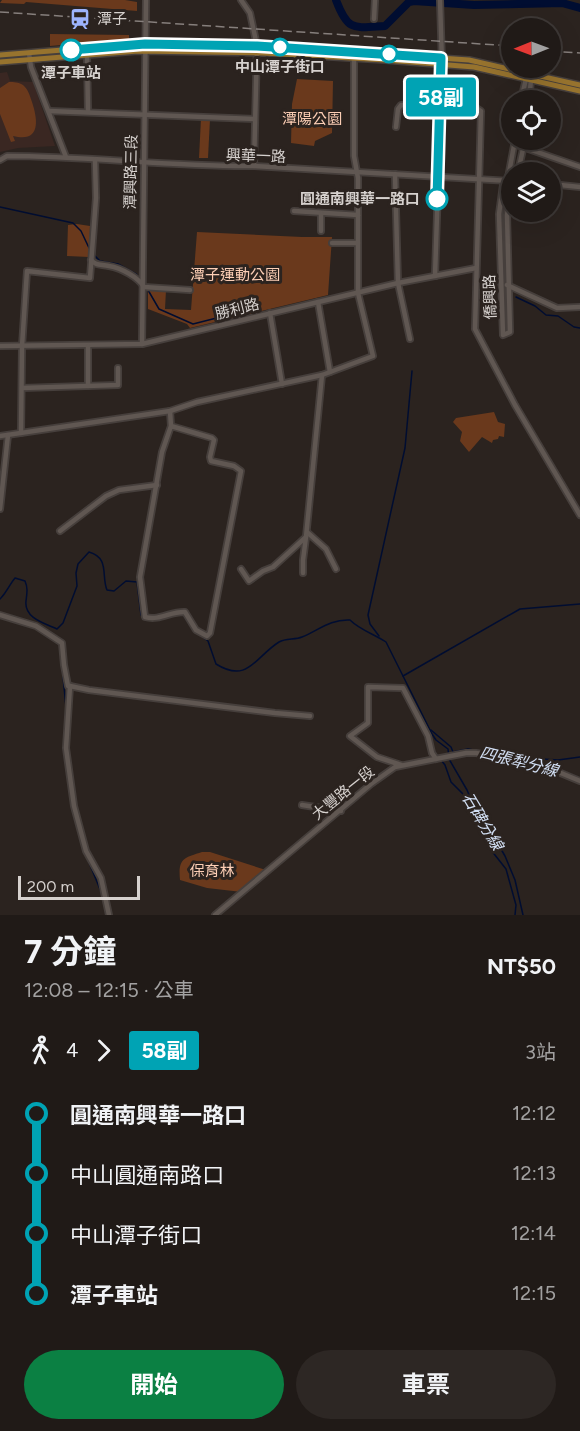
<!DOCTYPE html>
<html lang="zh-TW">
<head>
<meta charset="utf-8">
<style>
	body { margin:0; font-family:Figtree,"Noto Sans TC",sans-serif; background:#2d2724; color:#f1f3f6; height:100vh; display:flex; flex-direction:column; font-size:22px; white-space:nowrap }
	* { box-sizing:border-box; margin:0 }
	p { font-size:20px; color:#a2a1a1 }
	.icon { flex:none; width:33px; height:33px; fill:none; stroke:currentColor; stroke-width:2; stroke-linecap:round; stroke-linejoin:round }
	.map { position:relative; height:915px; overflow:hidden }
	.details { display:flex; flex-direction:column; background:#201a17; flex:1 }
	.details>* { flex:none }
	.badge { padding:0 12px; border-radius:4px; font-size:21px; line-height:39px }
	.needle { width:39px; rotate:269deg }
	.fabs { position:absolute; left:501px; top:18px; display:grid; gap:12px }
	.fabs a { display:grid; place-items:center; width:60px; height:60px; border-radius:50%; background:#201a17; box-shadow:0 6px 24px #0002,0 0 0 2px #3d3836; font-size:30px }
	.scale { position:absolute; left:18px; bottom:15px; width:122px; box-sizing:border-box; padding-left:6px; border:3px solid #d6d1ce; border-top:0; font-size:16px; line-height:21px; white-space:nowrap; color:#d6d1ce; -webkit-text-stroke:4px #2b231f; paint-order:stroke }
	.map>.badge { position:absolute; translate:-50% -50%; box-shadow:0 0 0 3px #fff }
	.legs { display:flex; align-items:center; gap:9px; height:66px; padding:0 24px; font-size:20px }
	.legs p { margin-inline-start:auto }
	.summary { display:flex; align-items:center; justify-content:space-between; height:102px; padding:0 24px }
	h1 { font-size:33px; font-weight:700; line-height:45px }
	.primary-button { display:flex; gap:12px; margin-top:auto; padding:12px 24px }
	.primary-button a { flex:1; height:69px; border-radius:36px; background:#0b8043; color:#fff; font-size:24px; font-weight:700; line-height:69px; text-align:center }
	.primary-button a+a { background:#2d2724; color:#f1f3f6 }
	ul { padding:0 24px; list-style:none }
	li { display:flex; align-items:center; gap:21px; height:60px; font-size:22px }
	li i { display:grid; place-items:center; width:9px; height:100%; margin:0 8px; background:currentColor }
	li i::after { content:''; width:15px; height:15px; margin:-8px; border:4px solid; border-radius:50%; background:#201a17 }
	li p { margin-inline-start:auto }
	li:first-child i { background:linear-gradient(#0000 50%,currentColor 0) }
	li:last-child i { background:linear-gradient(currentColor 50%,#0000 0) }
	.map>svg:first-child { display:block }
</style>
</head>
<body>
<div class="map">
<svg width="580" height="915" viewBox="0 0 580 915">
	<rect width="100%" height="100%" fill="#2b231f"/>
	<!-- education -->
	<polygon fill="#3a2722" points="7,72 10,81 33,82 55,146 18,148 0,152 0,73"/>
	<!-- green -->
	<g fill="#6a391c">
		<polygon points="125,0 137,2 137,11 26,2 24,4 0,3 2,0"/>
		<polygon points="50,34 129,35 129,39 50,46"/>
		<polygon points="297,79 333,81 332,133 315,141 314,146 291,143 292,104"/>
		<path d="M9,82C14,82 18,82 23,85C28,89 30,96 32,102C38,120 41,143 13,136L15,141L11,142L0,114V88Z"/>
		<polygon points="201,118 210,119 208,158 199,158"/>
		<polygon points="77,224 90,226 89,257 67,256 68,225"/>
		<polygon points="197,232 302,237 332,237 328,295 190,328 187,324 148,309 148,290 166,290 165,309 191,310"/>
		<polygon points="494,412 498,422 505,424 504,437 499,436 498,439 493,440 492,443 482,437 469,452 460,441 462,432 453,422 456,418"/>
		<path d="M202,852H210L269,871L242,892L207,888L180,880C178,859 183,858 202,852Z"/>
	</g>
	<g fill="none" stroke-linecap="round" stroke-linejoin="round">
		<!-- stream -->
		<g stroke="#000d31" stroke-width="1.5">
			<polyline points="0,207 73,223 81,231 90,250"/>
			<polyline points="93,254 100,261 118,264 136,274 140,279"/>
			<polyline points="148,290 159,309 193,324 248,310"/>
			<polyline points="516,297 535,306 546,315 558,316 574,327 580,328"/>
			<path d="M0,599C7,592 9,585 15,578L25,581C28,588 27,593 26,601C24,618 44,623 57,629L63,623L77,586L76,573L78,564L89,552C110,558 101,576 107,590L114,591L126,581L137,582L141,615L149,620"/>
			<path d="M183,614L193,630L208,641L216,664C248,684 255,657 279,642C286,638 295,640 302,637C319,630 330,619 350,620C360,630 374,634 386,642L432,734L436,740L448,749L449,759L467,790L481,823L494,837L505,856L515,880L523,915"/>
			<polyline points="157,620 176,615"/>
			<polyline points="379,636 370,624 368,615 405,448 412,371"/>
			<polyline points="61,656 66,707 64,744"/>
			<polyline points="403,676 520,609 580,604"/>
			<polyline points="431,730 451,747 453,752 468,749 518,758"/>
			<polyline points="433,750 445,765 451,782 463,794 475,820 486,834 491,850 506,869 516,905 515,915"/>
			<polyline points="539,761 542,759 558,760 580,757"/>
			<polyline points="543,763 580,778"/>
			<polyline points="68,776 69,786"/>
			<polyline points="79,834 84,850"/>
			<polyline points="88,860 102,894"/>
		</g>
		<!-- river -->
		<path stroke="#000d31" stroke-width="8" d="M336,0C348,32 354,28 385,26L409,2L414,1L474,5L562,3L580,8"/>
		<defs>
			<g id="minor">
				<polyline points="241,0 250,13 257,46 254,166"/>
				<polyline points="374,19 375,0"/>
				<polyline points="29,53 31,67 66,157"/>
				<polyline points="87,54 88,111"/>
				<polyline points="521,100 526,79"/>
				<polyline points="529,100 531,80"/>
				<polyline points="49,111 255,119"/>
				<polyline points="396,127 398,109 401,105 478,109 481,111 475,329 515,405 580,515"/>
				<polyline points="514,144 580,167"/>
				<path d="M0,160L7,156C89,156 172,167 254,166L512,181"/>
				<polyline points="518,172 525,140"/>
				<polyline points="395,174 398,283 410,339"/>
				<polyline points="512,184 507,215 510,332 503,335 499,214 503,185 508,178 515,140"/>
				<polyline points="550,184 580,187"/>
				<polyline points="294,211 358,215"/>
				<polyline points="321,213 321,231"/>
				<polyline points="332,243 358,243"/>
				<path d="M91,260C96,266 101,264 109,266C121,268 138,277 144,287L190,290"/>
				<polyline points="435,276 442,64 440,0"/>
				<polyline points="507,285 557,308 580,307"/>
				<polyline points="318,302 330,372"/>
				<polyline points="270,313 282,384"/>
				<polyline points="142,344 146,0"/>
				<polyline points="0,346 142,344 398,283 476,268"/>
				<polyline points="88,386 88,346"/>
				<polyline points="22,388 118,385 118,368"/>
				<path d="M170,411L171,426L162,452L140,577L145,617C160,621 171,611 185,612L196,630L207,636L210,633L241,471L234,466L211,461L210,457L214,440L212,438L171,426"/>
				<polyline points="21,433 22,346 27,271 90,278 96,198 95,160"/>
				<polyline points="0,436 170,411 197,402 322,375 373,356 358,293 358,178 354,156 354,59"/>
				<polyline points="0,509 8,435"/>
				<polyline points="60,531 106,496 119,490 157,485"/>
				<polyline points="308,533 326,549 336,569"/>
				<polyline points="241,569 249,581 263,571 273,567 306,537 322,375"/>
				<polyline points="303,573 303,560 306,537"/>
				<polyline points="0,615 36,626 62,643 64,665 68,686 70,686 66,748 74,806 86,851 101,878 109,915"/>
				<polyline points="70,686 89,690 275,713 310,716"/>
				<polyline points="401,765 377,757 350,736 368,723 368,687 403,688 428,736 432,753 436,759"/>
				<polyline points="302,805 341,811"/>
				<polyline points="215,915 371,784 395,767 466,753 476,753 539,764 580,781"/>
			</g>
			<g id="major">
				<polyline points="0,55 138,44 264,46 469,60 580,85"/>
				<polyline points="0,62 138,51 264,53 385,60 474,67 580,91"/>
			</g>
		</defs>
		<!-- minor casing -->
		<use href="#minor" stroke="#463f3c" stroke-width="8"/>
		<!-- major casing -->
		<use href="#major" stroke="#463f3c" stroke-width="8"/>
		<!-- minor -->
		<use href="#minor" stroke="#605752" stroke-width="4.5"/>
		<!-- major -->
		<use href="#major" stroke="#97732e" stroke-width="5"/>
		<!-- rail -->
		<g stroke="#867f7c" stroke-width="1.5" stroke-dasharray="9 4.5" stroke-linecap="butt">
			<polyline points="0,12 512,46"/>
			<polyline points="550,51 580,53"/>
		</g>
	</g>
	<g fill="none" stroke-linecap="round" stroke-linejoin="round">
		<defs>
			<polyline id="line-1" points="71,50 145,44 257,46 441,58 437,199"/>
		</defs>
		<!-- line-1 casing -->
		<use href="#line-1" stroke="#fff" stroke-width="14"/>
		<!-- line-1 -->
		<use href="#line-1" stroke="#00a3b4" stroke-width="9"/>
	</g>
	<!-- icons -->
	<defs>
		<symbol id="station-bare" viewBox="-9 -9 18 18"><path d="M-3-6H3Q5-6 5-4V2Q5 4 3 4L4.5 6H3L1.5 4h-3L-3 6H-4.5L-3 4Q-5 4-5 2V-4Q-5-6-3-6ZM-3.5-4v3h7v-3ZM-3.5 1v1.5H-2V1ZM2 1v1.5H3.5V1Z" fill="#9db4fd" stroke="#2b231f" stroke-width="2.5" paint-order="stroke"/></symbol>
	</defs>
	<g fill-rule="evenodd">
		<use href="#station-bare" x="65" y="4" width="30" height="30"/>
	</g>
	<!-- markers -->
	<g fill="#fff" stroke="#00a3b4" stroke-width="3">
		<circle cx="280" cy="47" r="8"/>
		<circle cx="71" cy="50" r="10"/>
		<circle cx="389" cy="54" r="8"/>
		<circle cx="437" cy="199" r="10"/>
	</g>
	<g text-anchor="middle" stroke-width="6" stroke-linejoin="round" paint-order="stroke">
		<!-- poi labels -->
		<g font-size="15" fill="#d6d1ce" stroke="#2b231f" text-anchor="start">
			<text x="97" y="24">潭子</text>
		</g>
		<!-- stop labels -->
		<g font-size="15" font-weight="bold" fill="#d6d1ce" stroke="#2b231f">
			<text x="280" y="72">中山潭子街口</text>
			<text x="71" y="78">潭子車站</text>
			<text x="420" y="204" text-anchor="end">圓通南興華一路口</text>
		</g>
		<!-- park labels -->
		<g font-size="15" fill="#fcceb5" stroke="#2b231f">
			<text x="312" y="124">潭陽公園</text>
			<text x="235" y="280">潭子運動公園</text>
			<text x="212" y="876">保育林</text>
		</g>
		<!-- street labels -->
		<g font-size="15" fill="#d6d1ce" stroke="#2b231f">
			<text transform="translate(256 156) rotate(2)" y="5">興華一路</text>
			<text transform="translate(131 172) rotate(-89)" y="5">潭興路三段</text>
			<text transform="translate(490 297) rotate(-92)" y="5">僑興路</text>
			<text transform="translate(237 309) rotate(-14)" y="5">勝利路</text>
			<text transform="translate(343 793) rotate(-39)" y="5">大豐路一段</text>
		</g>
		<!-- water labels -->
		<g font-size="16" font-style="italic" fill="#d3e0f5" stroke="#2b231f">
			<text transform="translate(519 761) rotate(14)" y="6">四張犁分線</text>
			<text transform="translate(483 821) rotate(59)" y="6">石碑分線</text>
		</g>
	</g>
</svg>
<div class="fabs">
<a><svg class="needle" viewBox="-14 -14 28 28"><path d="M0-13l5 13h-10z" fill="#e53935"/><path d="M0 13l5-13h-10z" fill="#a2a1a1"/></svg></a>
<a><svg class="icon" aria-label="locate" viewBox="0 0 24 24"><circle cx="12" cy="12" r="6"/><path d="M12 2v4M12 18v4M2 12h4M18 12h4"/></svg></a>
<a><svg class="icon" aria-label="layers" viewBox="0 0 24 24"><path d="M12 4l9 5-9 5-9-5zM3 14l9 5 9-5"/></svg></a>
</div>
<div class="scale">200 m</div>
<b class="badge" style="left:441px;top:97px;background:#00a3b4;color:#fff">58副</b>
</div>
<section class="details">
<div class="summary"><div><h1>7 分鐘</h1><p>12:08 – 12:15 · 公車</p></div><b>NT$50</b></div>
<div class="legs"><svg class="icon" aria-label="walk" viewBox="0 0 24 24"><circle cx="13" cy="4" r="2"/><path d="M13 8l-2 6 4 7M11 14l-3 7M7 12l3-4h3l4 4"/></svg>4<svg class="icon" aria-label="forward" viewBox="0 0 24 24"><path d="M9 5l7 7-7 7"/></svg><b class="badge" style="background:#00a3b4;color:#fff">58副</b><p>3站</p></div>
<ul>
<li><i style="color:#00a3b4"></i><b>圓通南興華一路口</b><p>12:12</p></li>
<li><i style="color:#00a3b4"></i><span>中山圓通南路口</span><p>12:13</p></li>
<li><i style="color:#00a3b4"></i><span>中山潭子街口</span><p>12:14</p></li>
<li><i style="color:#00a3b4"></i><b>潭子車站</b><p>12:15</p></li>
</ul>
<div class="primary-button"><a>開始</a><a>車票</a></div>
</section>
</body>
</html>
